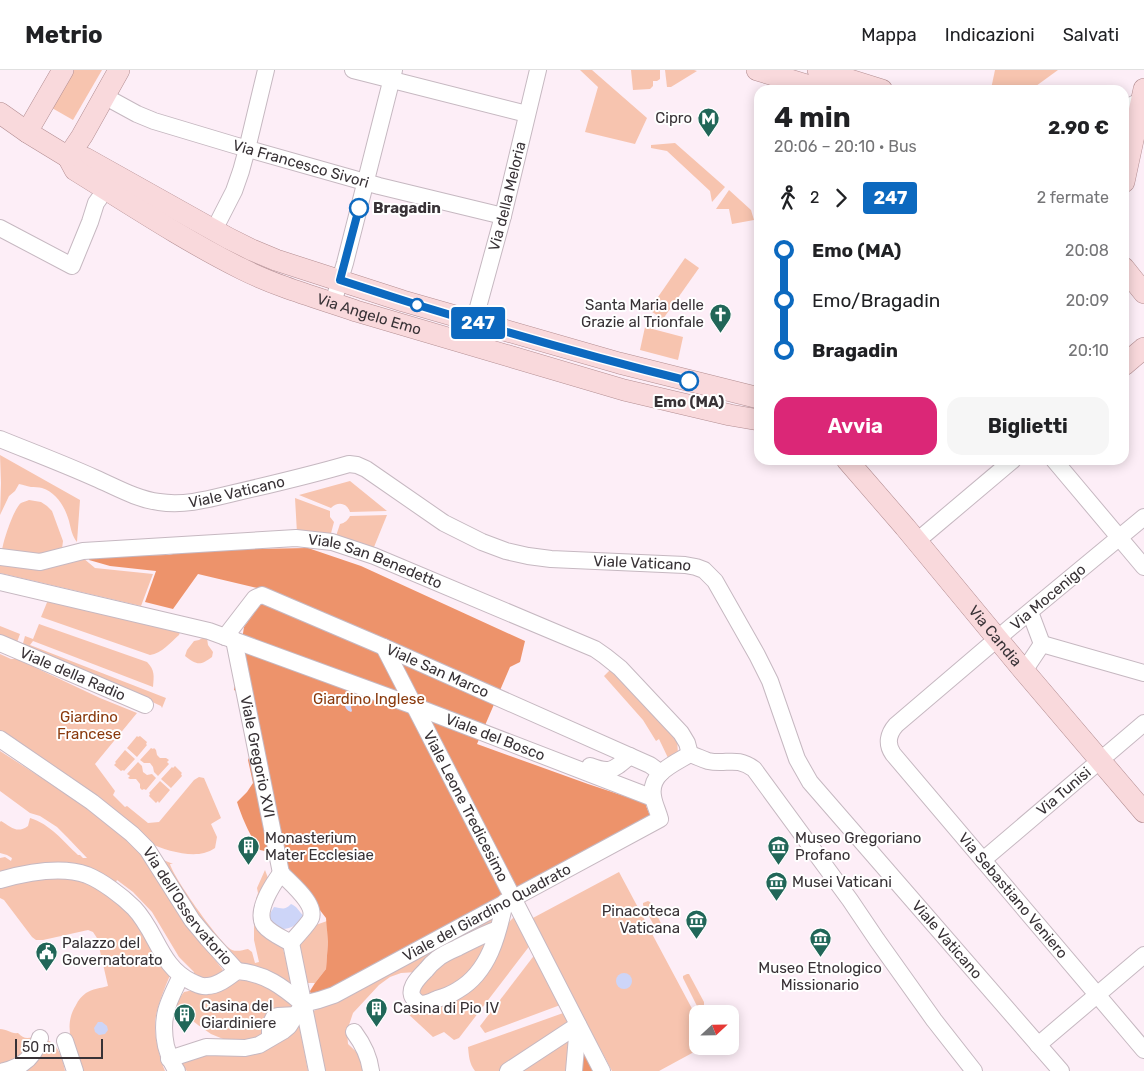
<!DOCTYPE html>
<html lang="it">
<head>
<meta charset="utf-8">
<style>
	body { margin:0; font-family:Rubik,sans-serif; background:#f6f6f6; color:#202124; height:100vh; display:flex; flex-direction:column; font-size:19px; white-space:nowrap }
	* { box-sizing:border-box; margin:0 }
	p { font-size:16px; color:#757577 }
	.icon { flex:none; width:28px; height:28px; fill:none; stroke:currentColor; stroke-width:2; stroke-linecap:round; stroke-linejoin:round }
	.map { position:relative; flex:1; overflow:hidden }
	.sheet { position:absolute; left:754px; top:15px; width:375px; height:380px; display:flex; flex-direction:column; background:#fff; border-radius:15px; box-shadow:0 2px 12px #0003 }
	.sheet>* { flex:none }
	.badge { padding:0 10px; border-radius:4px; font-size:18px; line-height:32px }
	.needle { width:32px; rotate:68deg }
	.fabs { position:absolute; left:689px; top:935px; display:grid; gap:10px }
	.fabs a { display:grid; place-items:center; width:50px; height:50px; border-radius:10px; background:#fff; box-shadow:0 2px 12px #0003; font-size:25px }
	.scale { position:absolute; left:15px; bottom:12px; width:88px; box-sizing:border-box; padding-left:5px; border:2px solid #383236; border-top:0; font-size:14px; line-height:18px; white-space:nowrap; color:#383236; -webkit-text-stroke:4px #fff; paint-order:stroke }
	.map>.badge { position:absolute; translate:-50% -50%; box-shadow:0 0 0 2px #fff }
	.legs { display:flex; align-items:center; gap:8px; height:55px; padding:0 20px; font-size:16px }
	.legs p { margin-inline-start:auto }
	.summary { display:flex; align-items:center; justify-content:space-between; height:85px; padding:0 20px }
	h1 { font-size:28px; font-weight:700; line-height:38px }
	.action { display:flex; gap:10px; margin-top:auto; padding:10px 20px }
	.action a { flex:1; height:58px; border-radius:15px; background:#db2777; color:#fff; font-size:20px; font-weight:700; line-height:58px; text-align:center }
	.action a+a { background:#f6f6f6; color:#202124 }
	ul { padding:0 20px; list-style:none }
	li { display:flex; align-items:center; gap:18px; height:50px; font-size:19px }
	li i { display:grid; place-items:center; width:8px; height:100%; margin:0 6px; background:currentColor }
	li i::after { content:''; width:12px; height:12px; margin:-6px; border:4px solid; border-radius:50%; background:#fff }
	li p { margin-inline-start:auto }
	li:first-child i { background:linear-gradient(#0000 50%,currentColor 0) }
	li:last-child i { background:linear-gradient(currentColor 50%,#0000 0) }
	header { display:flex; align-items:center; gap:30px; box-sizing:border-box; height:70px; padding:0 25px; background:#fff; border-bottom:1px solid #e0e0e0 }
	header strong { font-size:24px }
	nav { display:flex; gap:28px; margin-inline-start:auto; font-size:18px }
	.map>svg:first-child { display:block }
</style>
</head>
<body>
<header>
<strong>Metrio</strong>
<nav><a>Mappa</a><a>Indicazioni</a><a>Salvati</a></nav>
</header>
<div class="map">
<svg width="1144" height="1001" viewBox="0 0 1144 1001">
	<rect width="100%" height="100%" fill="#fdeef7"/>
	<!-- green -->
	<g fill="#f7c4af">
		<polygon points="73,0 102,0 73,50 52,38"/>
		<polygon points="580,0 592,0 647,48 635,74 585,62 598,17"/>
		<polygon points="631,0 660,0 660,9 657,11 653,11 653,16 650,19 633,20"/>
		<polygon points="665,0 694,0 697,1 671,17 667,17"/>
		<polygon points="995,0 1058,0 1036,16 991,19"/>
		<polygon points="675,73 725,117 712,132 710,121 667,81 651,78 651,75"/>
		<polygon points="729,120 751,140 754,150 732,154 729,139 716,139"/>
		<polygon points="685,188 699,198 663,249 649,240"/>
		<polygon points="645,257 683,267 678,290 640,280"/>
		<path d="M0,385L80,430L77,472C72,466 71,459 69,451C65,437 57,423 42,418C39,417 34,417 31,417C26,416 24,415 19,414L15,421L9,426L0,445L1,413Z"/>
		<path d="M350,411L387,441L350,442C347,433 338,431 331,438L299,425Z"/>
		<polygon points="295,428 330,441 330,447 334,452 330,467 297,463"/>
		<path d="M29,430L41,432L47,436L52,441L63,471L62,479L39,486L2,481C3,471 14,438 21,433C23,432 27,431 29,430Z"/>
		<path d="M387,445L372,482L335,469L340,454C345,453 348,450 350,446Z"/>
		<polygon points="83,488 95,498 153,504 141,536 0,503 0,492"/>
		<path d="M48,530L180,562L179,565C170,573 162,583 150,585L41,547Z"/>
		<path d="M39,554L147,592C155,600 154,606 153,617L33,571L30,575L166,628L162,638L161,636L148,630L22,577L25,566L33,569Z"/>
		<polygon points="0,556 20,564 16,575 0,568"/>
		<path d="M204,567L207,568L208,575L213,582L212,587C200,596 197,595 185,586L187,580L194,571L199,570Z"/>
		<path d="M0,584L11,589H17L100,628L137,643L95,694L115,721L113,725L125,737L127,736L148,753L159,752L194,710L199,707L204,708L221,748L211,754L217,767L215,778C212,780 208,782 204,783C188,787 164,780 149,773L0,662Z"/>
		<polygon points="610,600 612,600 677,669 678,684 669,690 659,669 656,671 643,650 604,606"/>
		<polygon points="137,666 138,667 140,666 147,672 146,674 147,675 137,687 127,678"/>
		<polygon points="151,678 153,679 154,678 156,680 157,685 160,688 166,688 169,690 167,692 169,694 158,706 154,702 153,697 150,693 144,693 140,690"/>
		<polygon points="125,680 135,689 124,701 123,700 121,701 114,695 116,693 115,692"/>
		<path d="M0,681L96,743L137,779L148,791L175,839L223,900C214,911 206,910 194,906V902L179,887L152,842L133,822L117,810L116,812C123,819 131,825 138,831C151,843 158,857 165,872L98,806L9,799L0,802V788L5,787L11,791L12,788L7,785L0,783V752L1,751C11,757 17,764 28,756L30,748C50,754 63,771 78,785H80L83,788H87L67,767L57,757L40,746L30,743L0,721Z"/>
		<polygon points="138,692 142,696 143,702 147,705 152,704 156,708 146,720 144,719 142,720 140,718 140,714 136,709 130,709 128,708 130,706 127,704"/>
		<polygon points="175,696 182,703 181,704 182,706 171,718 161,709 172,697 173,698"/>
		<polygon points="160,711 170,720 159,733 158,731 156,733 149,726 150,724 149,723"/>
		<path d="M161,789L173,794H170C173,807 221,875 232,880C237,882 243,880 248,879L252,882L255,893L259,892L254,870V847L256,829L258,823L257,818L265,800L268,808L259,831L282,875L293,916L256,897L239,893L203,857Z"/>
		<polygon points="619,802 697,948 698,976 705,976 659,1001 612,1001 531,849"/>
		<path d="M29,808H81L99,816L138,848L171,903C165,917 155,941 155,955C155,969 160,989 165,1001H82C74,979 62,957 76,935C78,930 82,926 86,923C92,919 101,918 108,916L97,868L93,862L88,860L43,870H36L32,867L4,830L0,828V816Z"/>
		<polygon points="648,831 650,832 664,859 664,862 660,864 658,863 643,835 643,833"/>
		<polygon points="495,846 496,850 417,902 401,903 390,907 379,915 353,943 347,961 348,974 365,990 367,1001 322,1001 310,943"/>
		<polygon points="514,847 531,874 459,968 454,970 444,962 433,967 406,942 425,939 441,934 510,851"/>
		<polygon points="327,851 328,872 326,899 315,913 305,913 298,876 310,857"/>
		<polygon points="489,869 467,908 428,928 419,925 420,914 439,893"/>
		<polygon points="536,883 563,934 485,963 480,956"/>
		<polygon points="687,904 689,904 704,932 704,935 700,937 697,936 683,908 683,906"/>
		<polygon points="246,909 252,910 295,933 296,939 253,971 228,971 211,964 198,955 188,947 185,948 181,943 173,944 178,930 184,922"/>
		<path d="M566,942L570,952L500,1001H475C469,993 469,986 468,977Z"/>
		<polygon points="299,953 308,1001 187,1001 182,997 180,992 197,985 219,984"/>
		<path d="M0,959C7,959 11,964 18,963C23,968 26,969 33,967L22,986L0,996Z"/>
		<polygon points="568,965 569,1001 515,1001"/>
		<path d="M44,969C58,972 63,989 65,1001H22Z"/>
	</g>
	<!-- forest -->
	<g fill="#ed936b">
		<path d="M308,478L361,496L525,571L520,592L510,597L477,674L588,714L645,733L650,746L333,920L311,925L310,921L315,913L326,899L328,872L326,848L309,826L270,782L260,780C250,766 242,748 237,732L247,722L253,713L248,690L258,668L243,625L234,620L244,557L270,521L198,504L173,539L145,532L156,501L110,496L89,490L91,486L169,485L189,480Z"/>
		<polygon points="581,974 597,1001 579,1001"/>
	</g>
	<!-- water -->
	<g fill="#cdd5f8">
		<path d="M349,626L354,629L351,637L352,641L351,642C343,639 343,631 349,626Z"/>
		<path d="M291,834C297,836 299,842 304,846C299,855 285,863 274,857C272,856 270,853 268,851L271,842L274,837C282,838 284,841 291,834Z"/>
		<circle cx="624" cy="911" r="8"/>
		<polygon points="98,952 102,952 107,956 108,960 105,964 99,965 95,962 94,958"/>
	</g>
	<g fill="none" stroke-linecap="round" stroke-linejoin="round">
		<defs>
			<g id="minor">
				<polyline points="353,0 527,44"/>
				<path id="s1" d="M104,26L137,44L154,51L234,75L379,116L503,146"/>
				<polyline points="1124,39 1142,30 1144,32"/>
				<polyline points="0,158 72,196 90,152 96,133 106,119 115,115"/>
				<polyline points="214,160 234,121 241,101 247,79 266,0"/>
				<polyline points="333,233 345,193 394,0"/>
				<path id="s2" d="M474,252L503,146L538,0"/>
				<path id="s3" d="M0,369C32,382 64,394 95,408C116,417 136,429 159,432C185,436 209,429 234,423C273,414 311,405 349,394L357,395L366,399L444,453L482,472L506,481L528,486L551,489L685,495L696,497L704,500L715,511L757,585L770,611L797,689L810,712L1061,1001"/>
				<polyline points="1054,390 1144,497"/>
				<path id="s4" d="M1144,447L1011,557L896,655C888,664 886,674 893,684L1144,980"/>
				<polyline points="917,471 1013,390"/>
				<path id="s5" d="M0,487L40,492L83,481L296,468L332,472L374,486L595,579L605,586L620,598L681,663L687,673L690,684"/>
				<path id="s6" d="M0,512L209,561L414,636L653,728"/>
				<polyline points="1030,542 1042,574"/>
				<path id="s7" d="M225,567L255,528L262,525L384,577L650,695L661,703"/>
				<path id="s8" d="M234,570L281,803"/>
				<path id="s9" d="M0,573L145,635"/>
				<polyline points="1042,574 1144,603"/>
				<path id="s10" d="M384,577L602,1001"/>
				<polyline points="1024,601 1042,574"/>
				<path id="s11" d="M0,669L92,732L132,764L147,779L192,850L207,868L237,901C229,907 218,916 207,916C201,917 197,914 192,912C160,897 157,862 134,838C122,826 102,811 87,805C62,796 25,803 0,810"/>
				<path d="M690,684C696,686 702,689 708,691C727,695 736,686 754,699L850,830L877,870L934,950L974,1001"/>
				<path d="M590,696C611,704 613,700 630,686"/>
				<path id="s12" d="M983,790L1144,653"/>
				<path d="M281,803C273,814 255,841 264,855C270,863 282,868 291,873"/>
				<path d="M281,803C290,813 316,833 311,848C309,854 295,867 291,873"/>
				<path d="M498,859C484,864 471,871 457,878C450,881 443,884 437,889C433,892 429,896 426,900C419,907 404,921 416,931C422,937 430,932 437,929C444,927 452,924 458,920C489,902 498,865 505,832"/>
				<polyline points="291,873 317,1001"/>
				<path d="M237,901C265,903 283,917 303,934"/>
				<path id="s13" d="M303,934L319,930L334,925L660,749C658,741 654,734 653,726C649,703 674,694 690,684"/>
				<path d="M354,962C363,974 369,985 371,1001"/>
				<polyline points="270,968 270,955 274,947 278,946 297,945"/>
				<polyline points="65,971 75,1001"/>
				<polyline points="1038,975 1144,885"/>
				<polyline points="169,989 206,977 245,978 259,975 283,961 289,956 303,934"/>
				<path d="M4,1001C23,997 35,986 40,968"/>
				<path d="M177,1001C171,993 169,986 166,976C160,947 168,932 181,906"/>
				<polyline points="508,1001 578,955"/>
				<polyline points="574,1001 578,955"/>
			</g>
			<g id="major">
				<polyline points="757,0 823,20"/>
				<polyline points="818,0 882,20"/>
				<polyline points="0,43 27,62 68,87 85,88 228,168 252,180 276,190 403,231 619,293 759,328"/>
				<polyline points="27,62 63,0"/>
				<path id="s14" d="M68,87L75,100C130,134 184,170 242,199C278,217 318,228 356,241L624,320L730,345L759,350"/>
				<polyline points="68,87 82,66 119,0"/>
				<polyline points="1124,112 1144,19"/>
				<polyline points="1124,198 1144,223"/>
				<polyline points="1124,295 1144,278"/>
				<path id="s15" d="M847,390L905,457L1024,601L1144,742"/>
			</g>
		</defs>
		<!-- minor casing -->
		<use href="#minor" stroke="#c6b8c1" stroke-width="18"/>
		<!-- major casing -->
		<use href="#major" stroke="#b38e92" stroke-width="22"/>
		<!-- minor -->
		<use href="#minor" stroke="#fff" stroke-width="16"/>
		<!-- major -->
		<use href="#major" stroke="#f9d9dc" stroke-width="21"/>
	</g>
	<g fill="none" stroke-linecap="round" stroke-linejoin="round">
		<defs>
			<path id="line-1" d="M359,138L340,210C455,248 572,282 689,311"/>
		</defs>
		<!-- line-1 casing -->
		<use href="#line-1" stroke="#fff" stroke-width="11"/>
		<!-- line-1 -->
		<use href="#line-1" stroke="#0c69bf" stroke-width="8"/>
	</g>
	<!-- icons -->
	<defs>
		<symbol id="metro-pin" viewBox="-11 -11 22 30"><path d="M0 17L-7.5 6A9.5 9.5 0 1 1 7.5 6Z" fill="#216658" stroke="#fff"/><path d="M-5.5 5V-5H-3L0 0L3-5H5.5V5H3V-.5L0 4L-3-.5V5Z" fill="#fff"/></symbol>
		<symbol id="church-pin" viewBox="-11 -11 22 30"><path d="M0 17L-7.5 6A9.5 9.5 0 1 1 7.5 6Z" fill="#216658" stroke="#fff"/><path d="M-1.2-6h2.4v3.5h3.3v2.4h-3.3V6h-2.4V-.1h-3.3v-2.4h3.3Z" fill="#fff"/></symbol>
		<symbol id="building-pin" viewBox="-11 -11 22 30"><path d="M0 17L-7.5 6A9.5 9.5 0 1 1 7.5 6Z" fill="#216658" stroke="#fff"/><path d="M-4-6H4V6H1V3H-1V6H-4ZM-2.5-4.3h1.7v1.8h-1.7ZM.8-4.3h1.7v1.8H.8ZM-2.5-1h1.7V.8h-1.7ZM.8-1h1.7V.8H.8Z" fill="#fff"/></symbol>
		<symbol id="museum-pin" viewBox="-11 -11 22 30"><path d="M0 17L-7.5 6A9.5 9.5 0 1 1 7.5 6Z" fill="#216658" stroke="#fff"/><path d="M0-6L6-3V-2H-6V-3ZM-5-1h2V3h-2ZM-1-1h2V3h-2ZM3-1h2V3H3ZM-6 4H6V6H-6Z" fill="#fff"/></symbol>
		<symbol id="civic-pin" viewBox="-11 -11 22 30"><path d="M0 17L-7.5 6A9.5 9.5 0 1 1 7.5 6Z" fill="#216658" stroke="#fff"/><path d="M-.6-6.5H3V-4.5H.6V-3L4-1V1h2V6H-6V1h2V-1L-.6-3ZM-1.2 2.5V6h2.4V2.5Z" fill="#fff"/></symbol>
	</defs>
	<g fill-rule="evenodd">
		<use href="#metro-pin" x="696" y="36" width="25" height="34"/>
		<use href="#church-pin" x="708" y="232" width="25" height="34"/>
		<use href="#building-pin" x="236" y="764" width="25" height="34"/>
		<use href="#museum-pin" x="766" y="764" width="25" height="34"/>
		<use href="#museum-pin" x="764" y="800" width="25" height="34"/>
		<use href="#museum-pin" x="684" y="838" width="25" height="34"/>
		<use href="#museum-pin" x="808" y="856" width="25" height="34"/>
		<use href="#civic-pin" x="34" y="870" width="25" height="34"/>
		<use href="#building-pin" x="364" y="926" width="25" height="34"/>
		<use href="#building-pin" x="172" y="932" width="25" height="34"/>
	</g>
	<!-- markers -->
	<g fill="#fff" stroke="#0c69bf" stroke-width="2.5">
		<circle cx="359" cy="138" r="9"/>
		<circle cx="417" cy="235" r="6"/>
		<circle cx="689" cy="311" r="9"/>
	</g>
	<g text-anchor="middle" stroke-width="4" stroke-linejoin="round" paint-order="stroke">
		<!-- poi labels -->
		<g font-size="15" fill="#383236" stroke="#fff" text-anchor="start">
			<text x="692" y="53" text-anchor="end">Cipro</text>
			<text x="704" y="240" text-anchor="end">Santa Maria delle<tspan x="704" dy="17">Grazie al Trionfale</tspan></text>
			<text x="265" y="773">Monasterium<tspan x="265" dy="17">Mater Ecclesiae</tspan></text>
			<text x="795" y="773">Museo Gregoriano<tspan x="795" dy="17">Profano</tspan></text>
			<text x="792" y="817">Musei Vaticani</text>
			<text x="680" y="846" text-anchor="end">Pinacoteca<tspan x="680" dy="17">Vaticana</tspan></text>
			<text x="62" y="878">Palazzo del<tspan x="62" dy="17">Governatorato</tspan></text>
			<text x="820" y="903" text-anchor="middle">Museo Etnologico<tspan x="820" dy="17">Missionario</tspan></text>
			<text x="201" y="941">Casina del<tspan x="201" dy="17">Giardiniere</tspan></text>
			<text x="393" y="943">Casina di Pio IV</text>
		</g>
		<!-- street labels -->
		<g font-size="15" fill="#383236" stroke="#fff">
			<text dy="5" stroke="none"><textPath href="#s1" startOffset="209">Via Francesco Sivori</textPath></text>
			<text dy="5" stroke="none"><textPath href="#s2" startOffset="130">Via della Meloria</textPath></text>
			<text dy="5" stroke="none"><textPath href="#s14" startOffset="344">Via Angelo Emo</textPath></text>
			<text dy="5" stroke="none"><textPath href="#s3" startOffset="250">Viale Vaticano</textPath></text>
			<text dy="5" stroke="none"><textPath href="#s5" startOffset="381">Viale San Benedetto</textPath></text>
			<text dy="5" stroke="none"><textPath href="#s3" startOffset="684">Viale Vaticano</textPath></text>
			<text transform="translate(1048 527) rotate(-40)" y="5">Via Mocenigo</text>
			<text dy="5" stroke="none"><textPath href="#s15" startOffset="230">Via Candia</textPath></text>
			<text dy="5" stroke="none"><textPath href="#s7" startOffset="248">Viale San Marco</textPath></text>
			<text dy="5" stroke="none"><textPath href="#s9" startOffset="79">Viale della Radio</textPath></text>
			<text dy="5" stroke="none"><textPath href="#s6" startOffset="520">Viale del Bosco</textPath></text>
			<text dy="5" stroke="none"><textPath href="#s8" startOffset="119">Viale Gregorio XVI</textPath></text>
			<text dy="5" stroke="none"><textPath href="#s12" startOffset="106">Via Tunisi</textPath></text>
			<text dy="5" stroke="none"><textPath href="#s10" startOffset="179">Viale Leone Tredicesimo</textPath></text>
			<text dy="5" stroke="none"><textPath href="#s4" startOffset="541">Via Sebastiano Veniero</textPath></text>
			<text dy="5" stroke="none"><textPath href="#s11" startOffset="254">Via dell'Osservatorio</textPath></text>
			<text dy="5" stroke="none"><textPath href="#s13" startOffset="206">Viale del Giardino Quadrato</textPath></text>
			<text dy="5" stroke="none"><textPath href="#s3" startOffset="1194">Viale Vaticano</textPath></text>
		</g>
		<!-- stop labels -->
		<g font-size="15" font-weight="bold" fill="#383236" stroke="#fff" text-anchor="start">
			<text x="373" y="143">Bragadin</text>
			<text x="689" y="337" text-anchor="middle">Emo (MA)</text>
		</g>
		<!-- park labels -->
		<g font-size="15" fill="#8a3a0d" stroke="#fff">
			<text x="369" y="634">Giardino Inglese</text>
			<text x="89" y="652">Giardino<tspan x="89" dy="17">Francese</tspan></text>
		</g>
	</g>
</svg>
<div class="fabs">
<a><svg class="needle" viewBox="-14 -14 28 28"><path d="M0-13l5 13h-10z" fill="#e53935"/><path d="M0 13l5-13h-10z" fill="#757577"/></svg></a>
</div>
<div class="scale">50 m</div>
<b class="badge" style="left:478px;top:253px;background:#0c69bf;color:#fff">247</b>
<section class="sheet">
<div class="summary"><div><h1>4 min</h1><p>20:06 – 20:10 · Bus</p></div><b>2.90 €</b></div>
<div class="legs"><svg class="icon" aria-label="walk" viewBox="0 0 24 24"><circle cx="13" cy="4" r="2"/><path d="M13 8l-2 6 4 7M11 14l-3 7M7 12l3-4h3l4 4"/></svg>2<svg class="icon" aria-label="forward" viewBox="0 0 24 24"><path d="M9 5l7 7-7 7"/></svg><b class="badge" style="background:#0c69bf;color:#fff">247</b><p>2 fermate</p></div>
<ul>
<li><i style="color:#0c69bf"></i><b>Emo (MA)</b><p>20:08</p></li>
<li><i style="color:#0c69bf"></i><span>Emo/Bragadin</span><p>20:09</p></li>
<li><i style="color:#0c69bf"></i><b>Bragadin</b><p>20:10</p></li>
</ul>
<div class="action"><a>Avvia</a><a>Biglietti</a></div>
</section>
</div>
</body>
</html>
